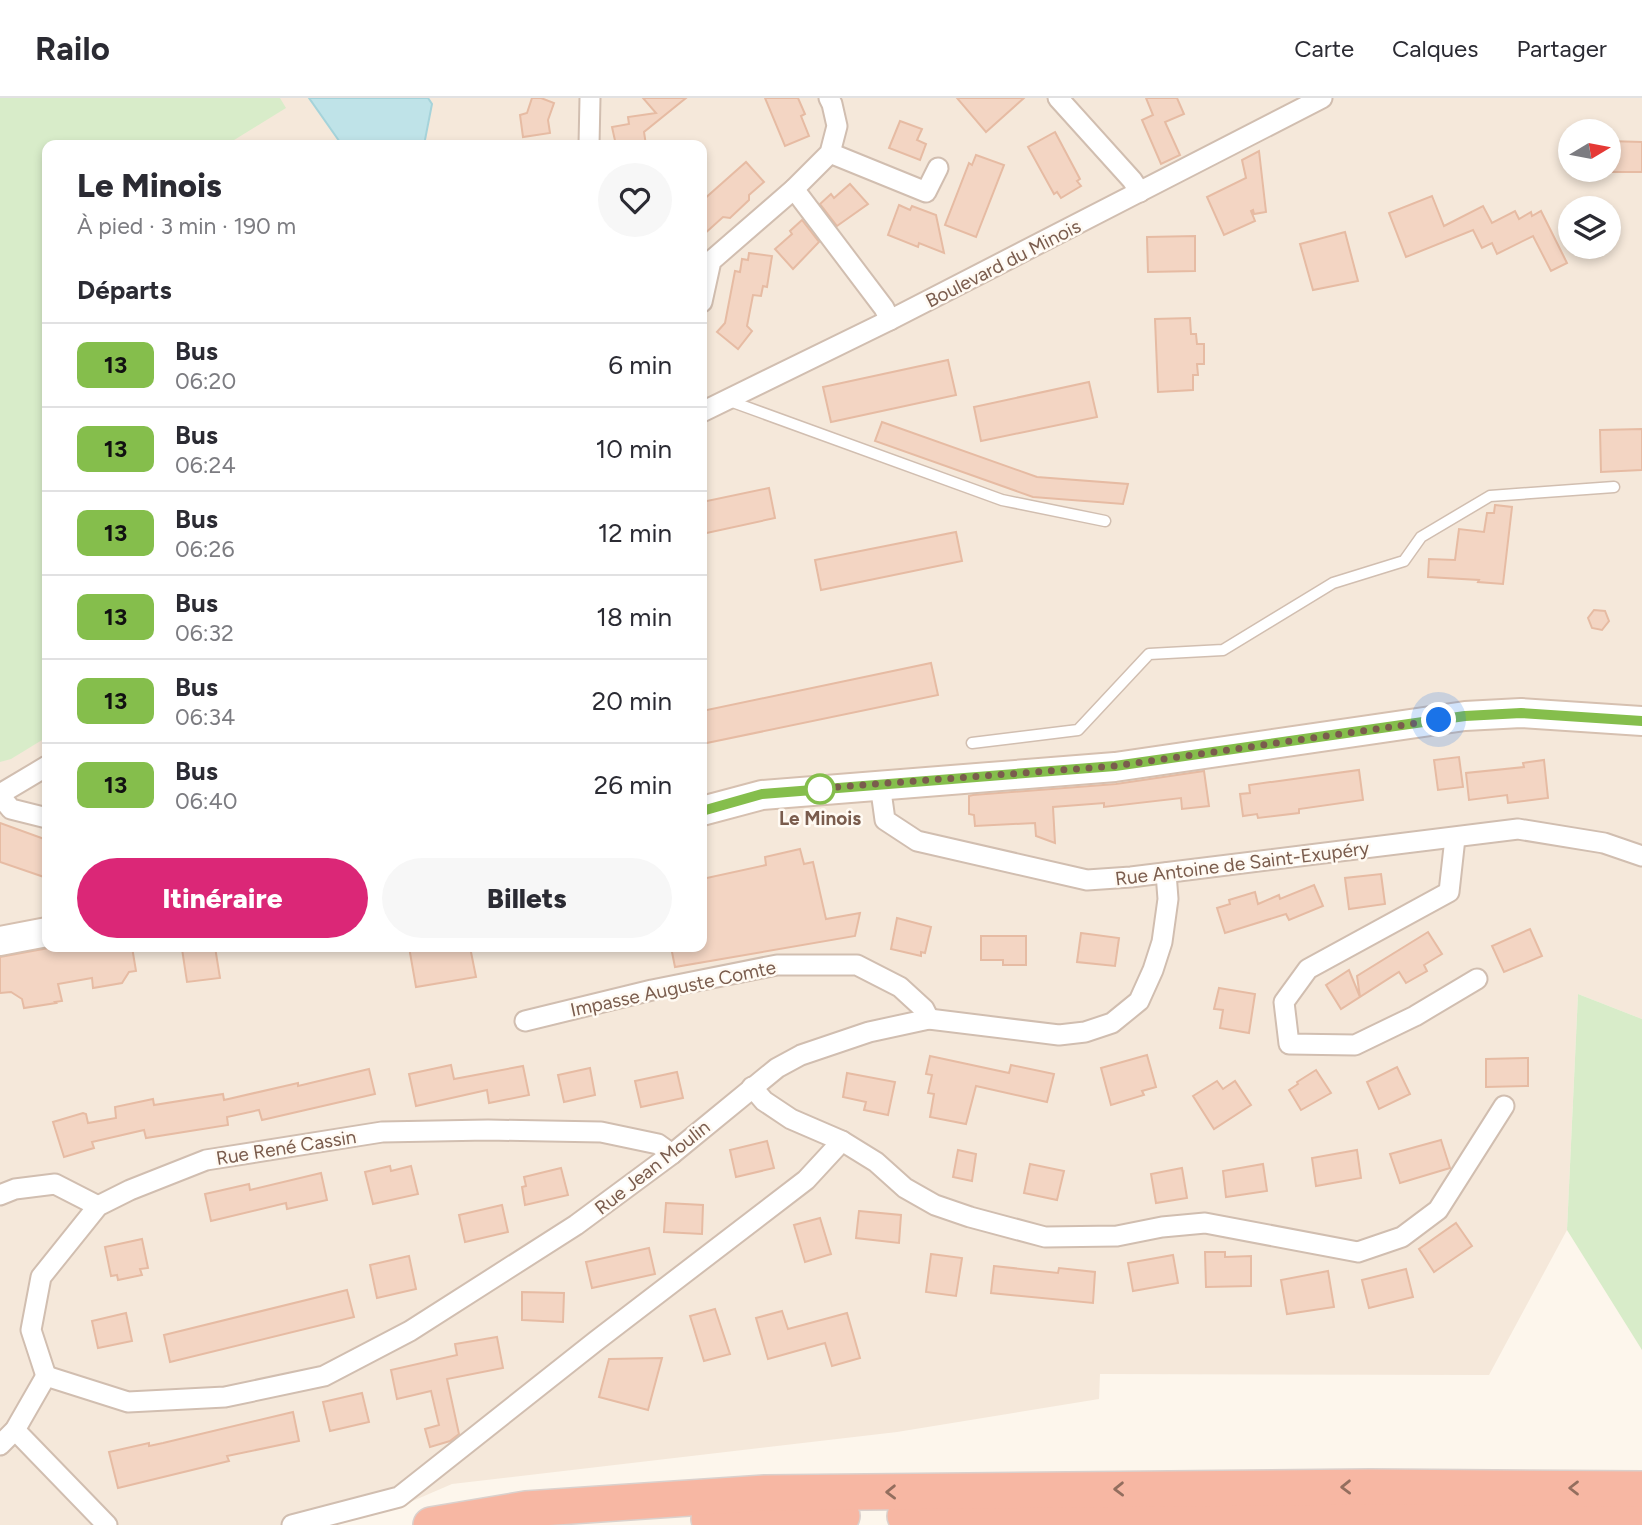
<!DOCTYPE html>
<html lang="fr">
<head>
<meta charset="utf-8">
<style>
	body { margin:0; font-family:Figtree,sans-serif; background:#f7f7f7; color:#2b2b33; height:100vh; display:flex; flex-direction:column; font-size:26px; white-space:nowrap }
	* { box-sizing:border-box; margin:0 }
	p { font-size:23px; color:#7c7c81 }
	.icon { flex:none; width:38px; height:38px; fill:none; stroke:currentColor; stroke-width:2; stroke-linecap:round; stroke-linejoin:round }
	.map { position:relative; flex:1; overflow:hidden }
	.panel { position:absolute; left:42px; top:42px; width:665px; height:812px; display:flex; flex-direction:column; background:#fff; border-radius:14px; box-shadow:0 4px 10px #0003 }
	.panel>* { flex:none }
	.badge { padding:0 14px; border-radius:10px; font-size:24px; line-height:46px }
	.needle { width:46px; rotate:80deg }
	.tools { position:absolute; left:1558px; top:21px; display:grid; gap:14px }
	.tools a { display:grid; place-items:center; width:63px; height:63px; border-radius:50%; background:#fff; box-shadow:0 4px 10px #0003; font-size:35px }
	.you { position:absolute; width:35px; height:35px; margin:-18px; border:5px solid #fff; border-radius:50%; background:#1a73e8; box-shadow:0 0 0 10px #1a73e833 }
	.map>.badge { position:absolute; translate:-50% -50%; box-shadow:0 0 0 4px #fff }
	h2 { padding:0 35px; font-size:26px; line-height:63px }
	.round { display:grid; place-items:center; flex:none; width:74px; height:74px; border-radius:37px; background:#f7f7f7 }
	.overview { display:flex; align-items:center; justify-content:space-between; height:119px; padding:0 35px }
	h1 { font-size:33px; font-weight:800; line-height:52px }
	.primary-button { display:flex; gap:14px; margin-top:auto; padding:14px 35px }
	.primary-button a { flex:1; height:80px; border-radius:42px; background:#db2777; color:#fff; font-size:28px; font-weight:800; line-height:80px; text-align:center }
	.primary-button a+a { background:#f7f7f7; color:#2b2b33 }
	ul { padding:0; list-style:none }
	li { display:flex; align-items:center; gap:21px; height:84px; padding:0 35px; border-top:2px solid #e1e1e2 }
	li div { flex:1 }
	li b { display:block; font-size:26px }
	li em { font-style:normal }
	li .badge { min-width:77px; font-weight:700; text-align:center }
	header { display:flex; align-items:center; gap:42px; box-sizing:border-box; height:98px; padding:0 35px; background:#fff; border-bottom:2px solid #e1e1e2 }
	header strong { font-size:33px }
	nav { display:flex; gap:38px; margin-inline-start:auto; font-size:24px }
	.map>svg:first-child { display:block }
</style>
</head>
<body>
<header>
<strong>Railo</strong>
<nav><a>Carte</a><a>Calques</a><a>Partager</a></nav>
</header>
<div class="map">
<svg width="1642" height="1427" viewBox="0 0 1642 1427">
	<rect width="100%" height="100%" fill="#fdf6ec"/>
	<!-- residential -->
	<path fill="#f5e8da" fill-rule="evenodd" d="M0,0H1642V921L1578,896L1567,1132L1489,1277L1100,1276L1099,1301L897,1334L452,1386L401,1408L325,1427H0ZM1570,33H1608V72H1570ZM47,47H702V849H47ZM1570,110H1608V149H1570Z"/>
	<!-- green -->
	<g fill="#d8ecc9">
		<polygon points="0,0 280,0 286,10 226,47 47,47 47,639 11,661 0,664"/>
		<polygon points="1578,896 1642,921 1642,1252 1567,1132"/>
	</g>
	<!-- water -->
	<polygon fill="#bfe3e8" stroke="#a5d3da" stroke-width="2" points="309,0 428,0 432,6 424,47 342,47"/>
	<!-- building -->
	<g fill="#f3d5c3" stroke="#e6bba3" stroke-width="2">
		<polygon points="532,0 541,0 554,5 548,22 550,35 523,39 520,17 527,15"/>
		<polygon points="643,0 686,0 644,34 646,47 616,47 612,29 629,26 628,19 656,15"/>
		<polygon points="765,0 798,0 805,16 801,18 809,38 785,48"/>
		<polygon points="957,0 1024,0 986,34"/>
		<polygon points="1146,0 1177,0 1184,16 1165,24 1180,57 1161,66 1142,22 1153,17"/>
		<polygon points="900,23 922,31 917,42 926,46 920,62 889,50"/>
		<polygon points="1055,34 1080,81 1077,83 1081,88 1061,100 1057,94 1054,96 1028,49"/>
		<polygon points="1608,43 1642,44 1642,74 1608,74"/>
		<polygon points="1259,53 1266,114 1254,116 1253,112 1251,113 1255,123 1224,137 1207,99 1246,80 1242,62"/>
		<polygon points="976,57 1004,67 976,139 945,127 969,65 972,67"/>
		<polygon points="746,64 764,84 749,97 749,102 730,120 723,119 702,138 702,103"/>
		<polygon points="850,86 868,106 837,128 820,106 831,96 834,100"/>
		<polygon points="1432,98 1444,128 1483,108 1492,125 1515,113 1519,121 1531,114 1532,118 1541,113 1567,165 1551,173 1533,138 1497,156 1492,145 1482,150 1473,132 1406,159 1389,115"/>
		<polygon points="899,107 910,112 912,108 936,117 944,155 919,145 918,149 888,137"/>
		<polygon points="802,122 819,144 793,171 775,151 792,136 790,133"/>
		<polygon points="1345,134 1358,183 1313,192 1300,146"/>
		<polygon points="1195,138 1195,173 1148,174 1147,139"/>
		<polygon points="749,155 772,158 767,189 763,188 761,198 753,197 747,228 752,233 738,251 717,234 725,225 735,173 740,174 742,161 748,162"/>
		<polygon points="1190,220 1191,236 1196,236 1197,246 1204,246 1204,266 1197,266 1198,277 1193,277 1193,292 1158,294 1155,221"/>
		<polygon points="948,262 956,297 831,324 823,289"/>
		<polygon points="1089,284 1097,319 981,343 974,309"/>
		<polygon points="882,324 1037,379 1128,386 1123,406 1033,399 875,343"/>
		<polygon points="1642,331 1642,372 1601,374 1600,332"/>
		<polygon points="769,390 775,420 702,436 702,404"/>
		<polygon points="1495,407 1512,409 1503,486 1478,484 1479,482 1428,479 1429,461 1455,462 1459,431 1484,434 1487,415 1494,415"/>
		<polygon points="956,434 962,463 821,492 815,462"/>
		<polygon points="1594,512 1605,513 1609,523 1602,532 1592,530 1588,520"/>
		<polygon points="931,565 938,597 702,646 702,613"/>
		<polygon points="1459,659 1463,689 1438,692 1434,662"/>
		<polygon points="1544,662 1548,700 1508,705 1507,697 1469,702 1466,675 1524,669 1523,665"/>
		<polygon points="1359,672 1363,702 1299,711 1299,715 1258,720 1257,716 1243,718 1240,696 1250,695 1249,687"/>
		<polygon points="1204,673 1209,708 1182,711 1181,700 1104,709 1104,705 1053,709 1055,745 1036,738 1035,725 975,728 974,717 969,716 969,698 973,697 1116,686"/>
		<polygon points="0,725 47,742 47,780 0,764"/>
		<polygon points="800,751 804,766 813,764 826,821 860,815 855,838 675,869 671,849 702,849 702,781 766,767 765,759"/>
		<polygon points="1381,776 1385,806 1349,811 1345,780"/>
		<polygon points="1314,787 1323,808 1289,822 1286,816 1225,835 1217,810 1230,806 1229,802 1255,794 1258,806 1279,797 1280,801"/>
		<polygon points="897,820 931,829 925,855 921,854 921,858 891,851"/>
		<polygon points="1530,831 1542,858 1504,874 1492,848"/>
		<polygon points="1428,834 1442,856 1424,867 1427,873 1406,885 1399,874 1341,911 1326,887 1349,872 1360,899 1357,878"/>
		<polygon points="1081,835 1119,840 1115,868 1077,864"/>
		<polygon points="981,838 1026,838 1026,867 1003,867 1003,862 981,862"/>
		<polygon points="54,849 132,849 136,873 129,874 122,885 93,890 92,880 58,886 62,903 55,904 56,905 24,910 22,901 11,894 0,895 0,859"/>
		<polygon points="191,849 215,849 220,880 187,884 182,851"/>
		<polygon points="409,849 470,849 476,879 416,889"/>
		<polygon points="1219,890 1255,896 1249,935 1220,930 1223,912 1214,911"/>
		<polygon points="1147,957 1156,989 1142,993 1144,997 1111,1007 1101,970"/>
		<polygon points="930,958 1009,975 1011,967 1054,976 1047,1004 976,988 966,1026 930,1019 934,996 928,995 932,977 926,976"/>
		<polygon points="1528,960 1528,988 1486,989 1486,961"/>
		<polygon points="451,967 454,981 523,968 529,997 489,1005 487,992 416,1008 409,976"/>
		<polygon points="1397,969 1410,996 1379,1011 1367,984"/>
		<polygon points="590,970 595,997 564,1004 558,977"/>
		<polygon points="369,971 375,996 262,1022 259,1012 227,1019 228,1027 146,1040 144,1032 92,1044 94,1050 64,1059 53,1024 83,1015 86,1016 88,1025 116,1020 115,1009 153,1001 154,1007 223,996 224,1002 298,985 298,988"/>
		<polygon points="1316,972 1331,995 1301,1012 1289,992 1298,986 1297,984"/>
		<polygon points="677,974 683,1000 641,1009 635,983"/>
		<polygon points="847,975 895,984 888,1017 864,1012 866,1004 843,999"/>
		<polygon points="1217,983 1223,991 1235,983 1251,1007 1214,1031 1193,998"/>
		<polygon points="1441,1042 1450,1070 1400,1085 1390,1056"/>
		<polygon points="767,1043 774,1070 736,1079 730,1052"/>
		<polygon points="958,1052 976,1056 972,1083 953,1079"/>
		<polygon points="1357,1052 1361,1080 1316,1088 1312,1060"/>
		<polygon points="1030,1066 1064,1073 1057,1102 1024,1095"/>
		<polygon points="1263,1066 1267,1093 1226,1099 1223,1073"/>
		<polygon points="390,1068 391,1073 411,1068 418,1096 373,1106 365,1074"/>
		<polygon points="561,1070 568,1097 525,1107 522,1089 526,1088 524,1079"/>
		<polygon points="1182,1070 1187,1100 1156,1105 1151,1076"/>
		<polygon points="321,1075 327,1102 287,1111 286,1105 211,1123 205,1096 249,1086 250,1092"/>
		<polygon points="666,1105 703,1107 702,1136 664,1134"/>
		<polygon points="502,1107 508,1134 465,1144 459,1117"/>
		<polygon points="859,1113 901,1117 899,1145 856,1140"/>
		<polygon points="820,1120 831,1156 805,1164 794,1127"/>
		<polygon points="1456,1125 1472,1148 1434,1174 1419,1151"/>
		<polygon points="142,1141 148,1170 140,1171 142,1177 118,1182 117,1177 111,1178 105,1149"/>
		<polygon points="649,1150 655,1176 592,1190 586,1164"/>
		<polygon points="1205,1154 1225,1154 1225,1159 1251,1158 1251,1188 1206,1189"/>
		<polygon points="931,1156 962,1160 956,1198 926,1194"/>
		<polygon points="1173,1157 1178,1185 1133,1193 1128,1165"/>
		<polygon points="409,1158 416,1191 377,1200 370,1167"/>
		<polygon points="994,1168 1058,1175 1059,1170 1095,1174 1093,1205 991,1195"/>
		<polygon points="1406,1171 1413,1199 1369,1210 1362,1182"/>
		<polygon points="1328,1173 1334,1209 1287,1216 1281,1182"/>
		<polygon points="347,1192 354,1219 170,1264 164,1237"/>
		<polygon points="522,1194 564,1195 563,1224 522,1222"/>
		<polygon points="715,1211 730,1256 704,1263 690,1218"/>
		<polygon points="782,1213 788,1231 847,1215 860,1260 832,1268 825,1245 768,1261 756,1220"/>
		<polygon points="126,1215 132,1243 98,1250 92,1223"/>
		<polygon points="497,1239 503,1270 447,1281 459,1336 450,1343 430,1349 425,1331 439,1327 431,1293 397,1301 391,1272 457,1257 455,1246"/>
		<polygon points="662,1260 648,1312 599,1299 609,1261"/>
		<polygon points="362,1295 369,1324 330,1333 323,1304"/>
		<polygon points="293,1314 299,1343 227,1358 229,1363 118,1390 109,1354 149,1345 149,1348 163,1345"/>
	</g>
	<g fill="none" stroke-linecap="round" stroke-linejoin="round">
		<defs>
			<g id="lane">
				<polyline points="727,302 1002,402 1105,423"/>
				<polyline points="972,645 1078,632 1149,556 1223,552 1333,485 1404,463 1421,439 1490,398 1614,389"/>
			</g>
			<g id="street">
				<polyline points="1058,0 1132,82 1140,94"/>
				<polyline points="589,47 590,0"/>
				<polyline points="830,55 926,94 938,70"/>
				<polyline points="794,91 884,210 890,222"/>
				<polyline points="702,204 711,163 794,91 830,55 837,28 832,6 829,0"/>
				<polyline points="702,314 890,222 1322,0"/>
				<polyline points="880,686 885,722 917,743 1087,782 1131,779 1518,731 1604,745 1642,758"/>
				<polyline points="0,696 47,668"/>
				<polyline points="0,698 11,711 47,720"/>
				<polyline points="1455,740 1449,794 1308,871 1284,904 1289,946 1355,947 1415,918 1477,881"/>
				<polyline points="525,923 652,892 777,867 857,867 900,889 924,911 929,921"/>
				<polyline points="752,989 764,1003 791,1021 842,1043 876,1064 905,1090 935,1107 970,1119 1045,1139 1117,1138 1162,1129 1205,1125 1358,1154 1402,1139 1438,1112 1504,1008"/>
				<polyline points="0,1097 15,1091 55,1086 98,1108"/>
				<polyline points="46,1278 128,1304 225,1299 324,1278 410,1233 576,1127 672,1056 777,970 801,957 869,934 929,921 1059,937 1085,934 1112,925 1139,903 1153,872 1162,844 1168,801 1166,775"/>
				<polyline points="46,1278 31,1232 41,1179 98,1108 130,1092 206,1062 382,1034 488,1032 601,1034 658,1046 672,1056"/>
				<polyline points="15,1332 107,1427"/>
				<polyline points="0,1347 15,1332 46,1278"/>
				<polyline points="292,1427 399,1399 596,1243 806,1082 842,1043"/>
			</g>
			<g id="secondary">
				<polyline points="702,713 762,697 1115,669 1465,618 1521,615 1642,623"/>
				<polyline points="0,843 47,834"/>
			</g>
			<g id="highway">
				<polyline points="905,1418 1642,1418"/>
				<polyline points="709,1421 842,1418"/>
				<polyline points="431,1427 526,1411 765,1395 1370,1389 1642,1391"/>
			</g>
		</defs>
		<!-- lane casing -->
		<use href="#lane" stroke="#d1beb0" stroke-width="13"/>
		<!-- street casing -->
		<use href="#street" stroke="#d1beb0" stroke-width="23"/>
		<!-- secondary casing -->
		<use href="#secondary" stroke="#d6c0b0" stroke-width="32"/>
		<!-- highway casing -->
		<use href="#highway" stroke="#dad1cd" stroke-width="38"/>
		<!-- lane -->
		<use href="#lane" stroke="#fff" stroke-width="10"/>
		<!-- street -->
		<use href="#street" stroke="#fff" stroke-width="19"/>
		<!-- secondary -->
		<use href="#secondary" stroke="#fff" stroke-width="28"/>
		<!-- highway -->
		<use href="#highway" stroke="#f7b7a3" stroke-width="35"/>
	</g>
	<!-- one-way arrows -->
	<defs><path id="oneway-chevron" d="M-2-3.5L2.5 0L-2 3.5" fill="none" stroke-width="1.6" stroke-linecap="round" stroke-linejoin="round" transform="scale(1.75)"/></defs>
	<g stroke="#936e5e">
		<use href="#oneway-chevron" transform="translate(1346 1389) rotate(179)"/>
		<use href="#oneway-chevron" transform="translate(1574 1390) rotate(-180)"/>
		<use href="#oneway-chevron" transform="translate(1119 1391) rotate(179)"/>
		<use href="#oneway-chevron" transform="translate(891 1394) rotate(179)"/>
	</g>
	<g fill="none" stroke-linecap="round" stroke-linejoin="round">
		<defs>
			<polyline id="line" points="702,713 762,696 1115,668 1465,618 1521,615 1642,623"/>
		</defs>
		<!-- line casing -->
		<use href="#line" stroke="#fff" stroke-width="16"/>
		<!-- line -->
		<use href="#line" stroke="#85be4c" stroke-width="10"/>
		<!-- walk -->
		<polyline stroke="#7a5c4d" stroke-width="7" stroke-dasharray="0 12.6" points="820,691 810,691 1115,668 1439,622"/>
	</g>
	<!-- markers -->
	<circle fill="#fff" stroke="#85be4c" stroke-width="3.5" cx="820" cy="691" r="14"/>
	<g text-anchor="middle" stroke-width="5" stroke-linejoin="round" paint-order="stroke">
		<!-- street labels -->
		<g font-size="19" fill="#7a5c4d" stroke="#fffaf3">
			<text transform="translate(1003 165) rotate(-27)" y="7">Boulevard du Minois</text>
			<text transform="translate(1242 765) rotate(-7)" y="7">Rue Antoine de Saint-Exupéry</text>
			<text transform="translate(673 890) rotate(-12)" y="7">Impasse Auguste Comte</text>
			<text transform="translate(286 1049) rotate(-9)" y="7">Rue René Cassin</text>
			<text transform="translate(652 1069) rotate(-38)" y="7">Rue Jean Moulin</text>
		</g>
		<!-- stop labels -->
		<g font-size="19" font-weight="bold" fill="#7a5c4d" stroke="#fffaf3">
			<text x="820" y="727">Le Minois</text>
		</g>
	</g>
</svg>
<div class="tools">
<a><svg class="needle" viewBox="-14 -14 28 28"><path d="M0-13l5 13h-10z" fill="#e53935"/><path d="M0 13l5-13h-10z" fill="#7c7c81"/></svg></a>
<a><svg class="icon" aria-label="layers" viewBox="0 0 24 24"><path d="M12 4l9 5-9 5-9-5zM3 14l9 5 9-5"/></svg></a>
</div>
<div class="you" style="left:1439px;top:622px"></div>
<section class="panel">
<div class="overview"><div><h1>Le Minois</h1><p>À pied · 3 min · 190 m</p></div><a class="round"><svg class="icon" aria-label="heart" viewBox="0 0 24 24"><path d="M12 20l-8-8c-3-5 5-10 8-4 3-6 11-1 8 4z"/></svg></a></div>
<h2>Départs</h2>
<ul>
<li><span class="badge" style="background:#85be4c;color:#111">13</span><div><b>Bus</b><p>06:20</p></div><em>6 min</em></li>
<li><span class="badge" style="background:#85be4c;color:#111">13</span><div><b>Bus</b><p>06:24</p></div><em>10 min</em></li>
<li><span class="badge" style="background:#85be4c;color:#111">13</span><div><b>Bus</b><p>06:26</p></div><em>12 min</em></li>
<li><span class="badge" style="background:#85be4c;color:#111">13</span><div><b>Bus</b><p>06:32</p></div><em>18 min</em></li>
<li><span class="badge" style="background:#85be4c;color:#111">13</span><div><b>Bus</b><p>06:34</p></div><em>20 min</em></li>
<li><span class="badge" style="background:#85be4c;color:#111">13</span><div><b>Bus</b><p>06:40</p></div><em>26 min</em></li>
</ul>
<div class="primary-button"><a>Itinéraire</a><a>Billets</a></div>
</section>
</div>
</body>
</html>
